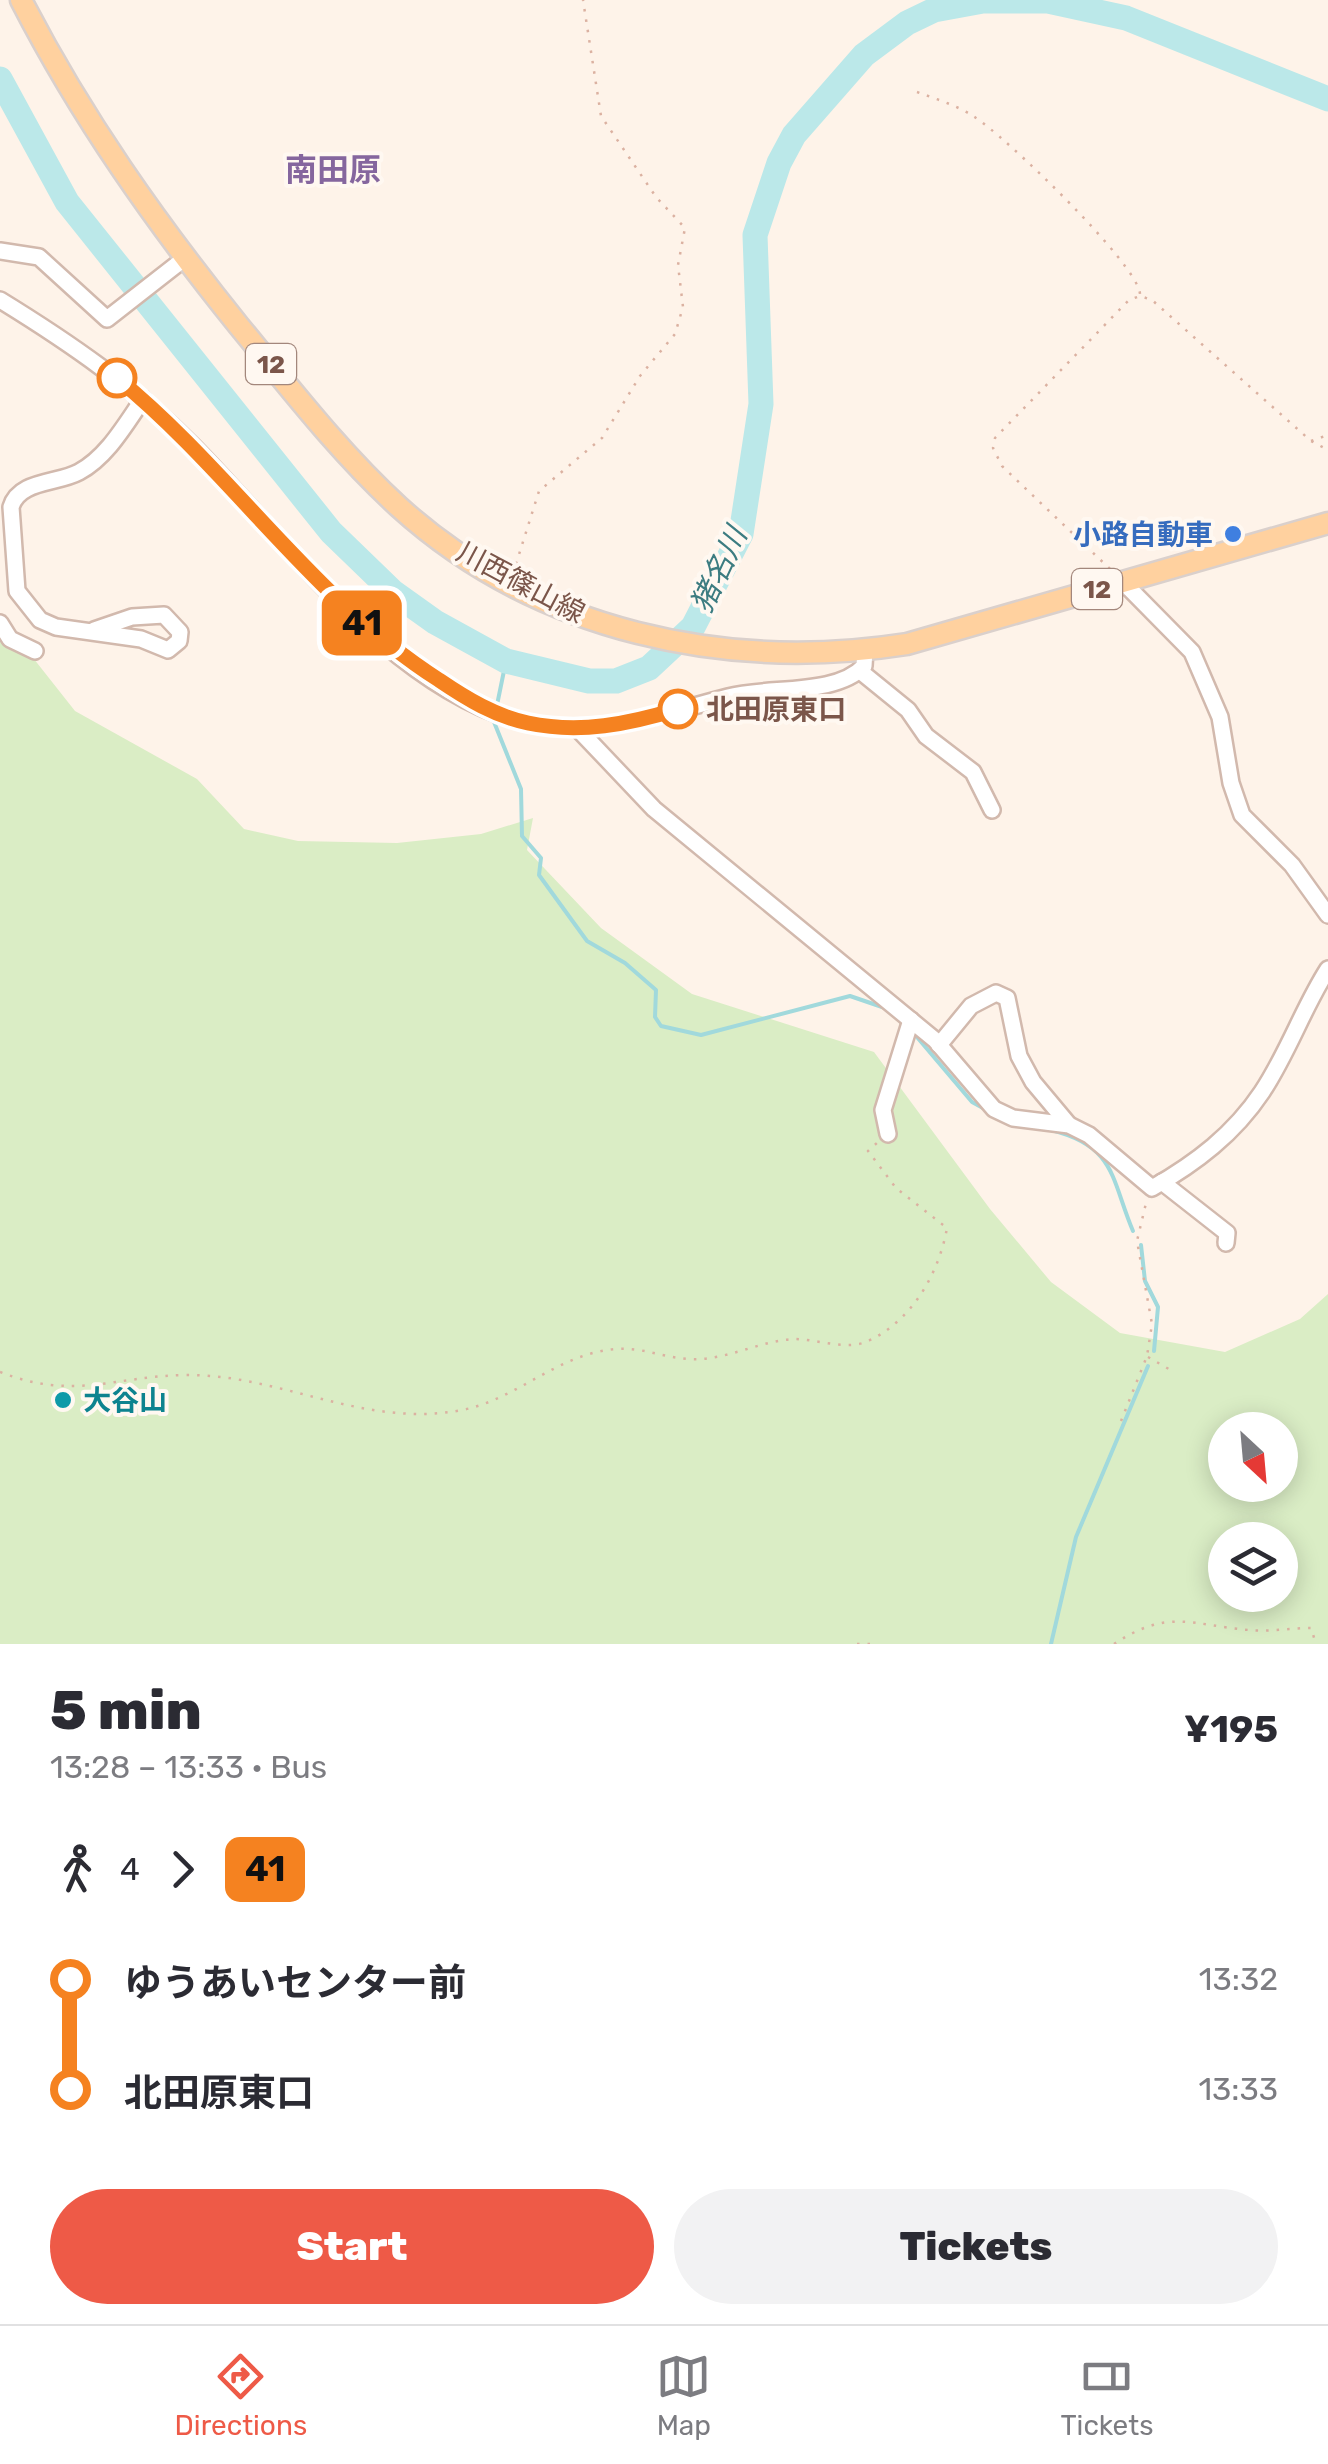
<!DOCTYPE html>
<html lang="en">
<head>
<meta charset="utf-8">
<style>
	body { margin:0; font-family:Rubik,"Noto Sans JP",sans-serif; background:#f2f2f3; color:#2b2b33; height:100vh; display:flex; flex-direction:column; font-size:38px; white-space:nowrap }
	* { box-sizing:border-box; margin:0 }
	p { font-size:32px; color:#7c7c81 }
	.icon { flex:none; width:55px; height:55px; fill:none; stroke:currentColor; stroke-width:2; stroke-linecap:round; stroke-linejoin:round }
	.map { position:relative; height:1644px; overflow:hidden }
	.panel { display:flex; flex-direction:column; background:#fff; flex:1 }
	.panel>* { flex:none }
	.badge { padding:0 20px; border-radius:15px; font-size:35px; line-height:65px }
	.needle { width:65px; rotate:154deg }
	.fabs { position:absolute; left:1208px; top:1412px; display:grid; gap:20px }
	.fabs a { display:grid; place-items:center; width:90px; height:90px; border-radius:50%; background:#fff; box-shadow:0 5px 25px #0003; font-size:50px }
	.map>.badge { position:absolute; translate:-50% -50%; box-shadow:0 0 0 5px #fff }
	.legs { display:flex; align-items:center; gap:15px; height:110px; padding:0 50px; font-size:32px }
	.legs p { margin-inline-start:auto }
	.headline { display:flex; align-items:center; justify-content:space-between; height:170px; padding:0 50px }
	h1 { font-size:55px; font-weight:800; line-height:75px }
	.button { display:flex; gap:20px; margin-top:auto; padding:20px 50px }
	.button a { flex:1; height:115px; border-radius:60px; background:#ee5a47; color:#fff; font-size:40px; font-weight:800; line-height:115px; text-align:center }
	.button a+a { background:#f2f2f3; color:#2b2b33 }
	ul { padding:0 50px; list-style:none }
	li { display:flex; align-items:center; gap:35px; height:110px; font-size:38px }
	li i { display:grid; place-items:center; width:15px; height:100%; margin:0 12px; background:currentColor }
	li i::after { content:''; width:25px; height:25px; margin:-12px; border:8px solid; border-radius:50%; background:#fff }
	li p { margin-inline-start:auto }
	li:first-child i { background:linear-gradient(#0000 50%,currentColor 0) }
	li:last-child i { background:linear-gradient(currentColor 50%,#0000 0) }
	.menu { display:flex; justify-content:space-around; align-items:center; height:140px; border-top:2px solid #e1e1e2; background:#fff; font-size:28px; color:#7c7c81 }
	.menu a { display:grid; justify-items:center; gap:5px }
	.menu .selected { color:#ee5a47 }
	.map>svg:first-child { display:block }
</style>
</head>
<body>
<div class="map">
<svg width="1328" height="1644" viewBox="0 0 1328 1644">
	<rect width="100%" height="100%" fill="#fef3e9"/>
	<!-- green -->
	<path fill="#daedc5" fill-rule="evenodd" d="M0,616L75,711L197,779L244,829L298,841L397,843L481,834L533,818L527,850L601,928L692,994L874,1052L990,1209L1051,1282L1120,1333L1225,1352L1300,1319L1328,1294V1644H0ZM1225,1430H1280V1485H1225ZM1225,1540H1280V1595H1225Z"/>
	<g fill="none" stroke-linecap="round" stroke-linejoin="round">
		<!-- stream -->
		<g stroke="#a1d9dc" stroke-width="4">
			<polyline points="497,705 506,661"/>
			<polyline points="495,715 494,722 521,789 522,836 541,858 539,875 587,941 625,963 656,990 655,1017 661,1026 701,1035 850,996 885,1008"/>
			<polyline points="911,1030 972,1102 1012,1124"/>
			<path d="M1051,1130C1116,1146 1111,1179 1133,1231"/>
			<polyline points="1141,1245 1145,1281 1158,1307 1154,1351"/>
			<polyline points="1051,1644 1076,1537 1148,1366"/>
		</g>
		<!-- river -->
		<polyline stroke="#bbe8e9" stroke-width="25" points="0,79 67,202 331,532 393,592 435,622 506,661 589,681 616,681 649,668 693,627 741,534 761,404 755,235 779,163 794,135 864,55 907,23 934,10 983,1 1048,1 1126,18 1328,99"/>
		<defs>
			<g id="minor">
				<polyline points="0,251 39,257 107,319 185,258"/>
				<path d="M0,300C70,343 135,388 193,446C284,538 394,693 527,723C596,738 662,714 728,697C769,686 836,696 864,666L865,650"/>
				<polyline points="1123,582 1192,652 1220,717 1231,783 1242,815 1292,865 1328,915"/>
				<polyline points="0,623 10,639 35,651"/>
				<path d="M94,630L132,617L164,615L180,632L179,641L168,650L141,639L56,627L40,620L17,591L11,507C19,480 57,484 79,472C107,457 125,425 143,399"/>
				<polyline points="860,671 908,710 926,736 973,772 992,810"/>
				<path d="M577,728L654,809L935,1040L994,1109L1013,1118L1069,1125L1089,1135L1152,1188C1196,1163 1234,1134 1262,1092C1288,1053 1303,1008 1328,969"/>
				<polyline points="939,1045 971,1006 996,993 1007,998 1019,1056 1033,1082 1069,1125"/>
				<polyline points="888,1134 883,1110 911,1020"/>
				<polyline points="1162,1182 1227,1233 1226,1243"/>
			</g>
			<path id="major" d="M21,0C81,117 156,223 239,326C290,388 339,452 399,507C537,632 727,672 907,644L1328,523"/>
		</defs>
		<!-- minor casing -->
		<use href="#minor" stroke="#d2b9ad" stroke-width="20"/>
		<!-- major casing -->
		<use href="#major" stroke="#dad0cc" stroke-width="25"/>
		<!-- path -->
		<g stroke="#dbb1a1" stroke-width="2.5" stroke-dasharray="2.5 8" stroke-linecap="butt">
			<path d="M917,92C936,99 956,105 973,116C1003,134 1138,264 1140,294"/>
			<polyline points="1311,441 1328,435"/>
			<polyline points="516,564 539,491 602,438 640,376 675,334 683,307 678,265 685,228 656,197 601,116 583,0"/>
			<polyline points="1110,569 1002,466 993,448 995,438 1129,300 1140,296 1152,300 1311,441 1328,450"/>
			<polyline points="1148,1357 1174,1372"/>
			<path d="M0,1372C74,1401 114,1376 186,1375C280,1374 365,1429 462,1410C516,1400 559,1353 616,1349C643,1347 664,1358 690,1359C726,1361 758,1341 794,1339C816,1339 848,1351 868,1341C912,1321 939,1273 947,1228L896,1188L868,1151L878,1142"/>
			<polyline points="1121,1421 1147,1356 1152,1324 1137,1241 1146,1203"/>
			<polyline points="857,1644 877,1644"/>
			<path d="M1114,1644C1169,1608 1190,1625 1249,1630C1269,1632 1291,1628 1311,1628L1316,1644"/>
		</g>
		<!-- minor -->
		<use href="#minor" stroke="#fff" stroke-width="15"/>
		<!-- major -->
		<use href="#major" stroke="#ffd19f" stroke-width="20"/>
	</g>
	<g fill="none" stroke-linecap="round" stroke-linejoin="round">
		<defs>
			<path id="line-1" d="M117,378C232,472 312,599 439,680C467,699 495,716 528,723C580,734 629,724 678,709"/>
		</defs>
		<!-- line-1 casing -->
		<use href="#line-1" stroke="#fff" stroke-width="22"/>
		<!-- line-1 -->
		<use href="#line-1" stroke="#f58220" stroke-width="15"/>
	</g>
	<!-- markers -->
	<g fill="#fff" stroke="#f58220" stroke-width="5">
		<circle cx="117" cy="378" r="18"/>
		<circle cx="678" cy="709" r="18"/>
	</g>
	<circle fill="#3f7fe0" stroke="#fff8f1" stroke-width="4" cx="1233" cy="534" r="10"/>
	<circle fill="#0f9aa8" stroke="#fff8f1" stroke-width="4" cx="63" cy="1400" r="10"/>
	<g text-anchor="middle" stroke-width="8" stroke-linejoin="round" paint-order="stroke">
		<!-- shield labels -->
		<g fill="#fff8f1" stroke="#a3877c" stroke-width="2.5">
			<rect x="246" y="344" width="50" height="40" rx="8"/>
			<rect x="1072" y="569" width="50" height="40" rx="8"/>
		</g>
		<g font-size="25" font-weight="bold" fill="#7b564a">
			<text x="271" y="373">12</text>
			<text x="1097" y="598">12</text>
		</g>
		<!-- shop labels -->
		<g font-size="28" font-weight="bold" fill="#366cbe" stroke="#fff8f1" text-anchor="end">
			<text x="1213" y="544">小路自動車</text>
		</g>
		<!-- street labels -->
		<g font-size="28" fill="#7b564a" stroke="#fff8f1">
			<text transform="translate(521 582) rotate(28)" y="10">川西篠山線</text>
		</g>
		<!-- stop labels -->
		<g font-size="28" font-weight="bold" fill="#7b564a" stroke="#fff8f1" text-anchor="start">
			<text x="706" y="719">北田原東口</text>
		</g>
		<!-- culture labels -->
		<g font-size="28" font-weight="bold" fill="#0d838f" stroke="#fff8f1" text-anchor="start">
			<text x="83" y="1410">大谷山</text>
		</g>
		<!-- water labels -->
		<g font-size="30" font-style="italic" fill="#3c7c81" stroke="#fff8f1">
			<text transform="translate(719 570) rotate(-65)" y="10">猪名川</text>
		</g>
		<!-- quarter labels -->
		<g font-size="32" font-weight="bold" fill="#85669e" stroke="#fff8f1">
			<text x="333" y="181">南田原</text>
		</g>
	</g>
</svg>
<div class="fabs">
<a><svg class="needle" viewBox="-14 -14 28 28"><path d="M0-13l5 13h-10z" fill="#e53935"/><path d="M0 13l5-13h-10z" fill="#7c7c81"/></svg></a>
<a><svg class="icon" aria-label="layers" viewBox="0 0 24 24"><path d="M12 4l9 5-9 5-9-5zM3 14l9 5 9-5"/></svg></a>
</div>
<b class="badge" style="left:362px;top:623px;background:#f58220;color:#111">41</b>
</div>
<section class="panel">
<div class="headline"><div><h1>5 min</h1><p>13:28 – 13:33 · Bus</p></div><b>¥195</b></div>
<div class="legs"><svg class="icon" aria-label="walk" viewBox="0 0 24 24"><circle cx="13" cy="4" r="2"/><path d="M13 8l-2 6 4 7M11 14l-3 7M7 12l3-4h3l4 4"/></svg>4<svg class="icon" aria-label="forward" viewBox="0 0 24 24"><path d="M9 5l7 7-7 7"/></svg><b class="badge" style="background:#f58220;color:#111">41</b></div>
<ul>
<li><i style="color:#f58220"></i><b>ゆうあいセンター前</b><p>13:32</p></li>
<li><i style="color:#f58220"></i><b>北田原東口</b><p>13:33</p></li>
</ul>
<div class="button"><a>Start</a><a>Tickets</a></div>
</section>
<nav class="menu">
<a class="selected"><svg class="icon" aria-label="directions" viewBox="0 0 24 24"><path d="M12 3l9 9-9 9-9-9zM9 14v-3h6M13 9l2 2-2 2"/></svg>Directions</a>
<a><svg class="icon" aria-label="map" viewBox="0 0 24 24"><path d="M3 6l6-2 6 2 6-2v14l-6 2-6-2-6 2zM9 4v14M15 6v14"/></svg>Map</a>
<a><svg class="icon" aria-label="tickets" viewBox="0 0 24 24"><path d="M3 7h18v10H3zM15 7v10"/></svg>Tickets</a>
</nav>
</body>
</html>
